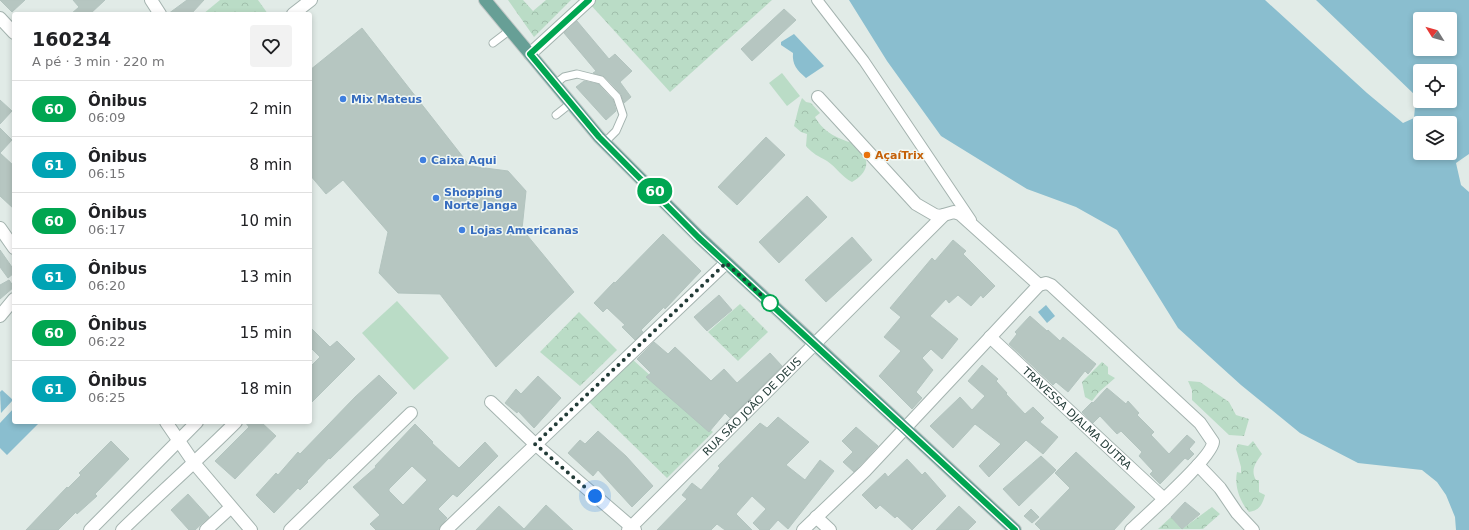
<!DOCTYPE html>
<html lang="pt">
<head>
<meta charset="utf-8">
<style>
	body { margin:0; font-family:"DejaVu Sans",sans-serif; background:#f2f2f2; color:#202124; height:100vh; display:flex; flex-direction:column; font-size:15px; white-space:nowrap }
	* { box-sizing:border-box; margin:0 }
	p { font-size:13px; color:#757577 }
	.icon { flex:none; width:22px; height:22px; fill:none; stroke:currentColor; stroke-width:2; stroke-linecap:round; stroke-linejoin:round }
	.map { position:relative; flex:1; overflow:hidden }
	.panel { position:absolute; left:12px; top:12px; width:300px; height:412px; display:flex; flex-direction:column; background:#fff; border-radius:4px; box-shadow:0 2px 6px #0003 }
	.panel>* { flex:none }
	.badge { padding:0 8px; border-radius:13px; font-size:14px; line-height:26px }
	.needle { width:26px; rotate:307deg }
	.fabs { position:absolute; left:1413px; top:12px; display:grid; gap:8px }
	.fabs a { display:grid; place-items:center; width:44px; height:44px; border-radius:4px; background:#fff; box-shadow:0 2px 6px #0003; font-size:20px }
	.you { position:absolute; width:20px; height:20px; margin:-10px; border:3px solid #fff; border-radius:50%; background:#1a73e8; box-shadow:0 0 0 6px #1a73e833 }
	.map>.badge { position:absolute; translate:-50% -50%; box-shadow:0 0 0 2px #fff }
	.round { display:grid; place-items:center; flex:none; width:42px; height:42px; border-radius:4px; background:#f2f2f2 }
	.headline { display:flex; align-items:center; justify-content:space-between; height:68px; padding:0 20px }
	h1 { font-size:19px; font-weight:700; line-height:30px }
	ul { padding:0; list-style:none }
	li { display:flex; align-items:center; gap:12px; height:56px; padding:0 20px; border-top:1px solid #e0e0e0 }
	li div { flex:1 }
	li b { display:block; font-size:15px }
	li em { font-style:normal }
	li .badge { min-width:44px; font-weight:700; text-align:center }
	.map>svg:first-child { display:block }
</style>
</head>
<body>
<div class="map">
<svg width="1469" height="530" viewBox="0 0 1469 530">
	<defs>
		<pattern id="forest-crowns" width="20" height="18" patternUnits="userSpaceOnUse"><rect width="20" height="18" fill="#badcc6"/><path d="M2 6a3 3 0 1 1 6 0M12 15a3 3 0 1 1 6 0" fill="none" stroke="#a0beab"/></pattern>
	</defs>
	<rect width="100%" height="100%" fill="#e1ebe7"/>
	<!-- green -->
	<g fill="#badcc6">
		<polygon points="782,73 800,96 787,106 769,83"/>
		<polygon points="397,301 449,358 414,390 362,333"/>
	</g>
	<!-- forest -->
	<g fill="url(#forest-crowns)">
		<polygon points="220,0 258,0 268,14 203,14"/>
		<polygon points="508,0 523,0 533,11 546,0 571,0 534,37"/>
		<polygon points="592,0 772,0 670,92 589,3"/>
		<path d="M802,98L806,102L811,103L820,113L815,117C822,130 833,136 846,141C849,142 855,143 857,145C872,160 868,173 852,182C842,177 836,167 827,161C817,155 814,155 806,146L807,134L801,132L794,126C797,116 798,107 802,98Z"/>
		<polygon points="740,304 768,332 738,361 708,332"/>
		<polygon points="579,312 617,350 580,386 540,352"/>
		<polygon points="632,359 713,432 667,478 587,400"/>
		<polygon points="1102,362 1108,367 1108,374 1115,378 1099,392 1092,401 1085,397 1082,382"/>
		<polygon points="1188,381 1200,382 1229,402 1236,415 1249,419 1244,436 1229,435 1192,400 1192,390"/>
		<path d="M1253,441L1262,454C1256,462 1250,470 1256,480H1259V492L1265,495C1262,505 1260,510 1249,512C1240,502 1234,486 1237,472L1241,473V467L1236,449L1238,444L1248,446Z"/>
		<polygon points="1212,507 1220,514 1203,529 1158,529 1171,517 1182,529"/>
	</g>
	<!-- water -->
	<g fill="#8abecf" fill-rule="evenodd">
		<path d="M849,0H1265L1367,93L1403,123L1414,118L1416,96L1316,0H1469V154L1456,163L1461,185L1469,192V530H1456L1455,517L1446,495L1437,482L1422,470L1358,463L1300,433L1241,385L1178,328L1117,230L1076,207L1027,189L941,136L887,61ZM1420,19H1450V49H1420ZM1420,71H1450V101H1420ZM1420,123H1450V153H1420Z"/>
		<path d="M794,34L824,66L806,78C797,70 792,65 793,53L781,45V42Z"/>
		<polygon points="1046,305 1055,316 1047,323 1038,312"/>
		<polygon points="2,390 13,400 1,413 0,392"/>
		<polygon points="14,408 14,422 39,423 7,455 0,448 0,423"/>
	</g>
	<!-- building -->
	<g fill="#b6c6c1" stroke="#b3c4bf" fill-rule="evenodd">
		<polygon points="0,0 25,0 12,12"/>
		<polygon points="73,0 105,0 90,14 71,14 79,7"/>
		<polygon points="187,0 204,0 191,14 168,14"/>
		<polygon points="784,9 796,20 752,61 741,49"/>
		<polygon points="577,21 609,59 615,54 632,71 620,82 631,97 624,103 621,94 605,77 593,73 596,71 564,33"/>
		<polygon points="362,28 470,166 508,171 526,191 522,229 574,292 496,367 440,294 398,293 379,273 388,232 343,180 326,194 310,175 310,70"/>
		<polygon points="584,81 598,84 613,100 616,111 606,120 576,87"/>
		<polygon points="0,100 12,111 0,124"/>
		<polygon points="0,128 12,140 0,153 14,166 14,209 0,196"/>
		<polygon points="766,137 785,155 737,205 718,187"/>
		<polygon points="807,196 827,217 779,263 759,242"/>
		<polygon points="663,234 701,271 665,309 664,307 641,330 643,332 635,340 622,327 625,325 607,308 603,312 594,303 614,282 615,283"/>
		<polygon points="852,237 872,260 826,302 805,280"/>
		<polygon points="953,240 966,251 963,254 995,286 983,298 981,295 971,306 958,295 949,303 946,299 930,316 958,339 942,359 931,349 922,358 933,370 916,392 922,398 912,409 879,376 901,351 884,337 901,317 890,308 932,258 935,261"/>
		<polygon points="0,250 14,270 14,273 8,278 0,267"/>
		<polygon points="9,280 14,287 0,299 0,285"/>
		<polygon points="719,295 732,310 707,331 694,317"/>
		<polygon points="1030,316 1047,331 1048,330 1060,341 1063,337 1096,364 1088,374 1085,371 1068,392 1056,382 1053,385 1009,344 1017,334 1015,332"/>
		<polygon points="310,327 330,347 337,341 355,359 310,404 310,367 320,357 310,347"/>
		<polygon points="654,342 668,354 675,347 711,381 724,369 737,383 770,353 782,366 730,418 725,413 709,432 646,377 651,373 637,359"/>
		<polygon points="982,365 998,379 996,381 1007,393 1006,394 1025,414 1033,407 1044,418 1040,422 1058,437 1043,454 1026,440 989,477 979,466 1001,444 975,424 953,448 930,426 960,397 972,410 985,396 968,381"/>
		<polygon points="379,375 397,393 330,459 329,458 307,481 308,482 300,490 298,488 274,513 256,495 276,473 278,475 298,452 300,454 355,397"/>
		<polygon points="538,376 561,398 534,428 518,411 517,413 505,403 516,389 521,394"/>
		<polygon points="1107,388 1126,404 1128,401 1139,413 1137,415 1154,432 1151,435 1169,454 1187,435 1195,442 1189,449 1194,454 1188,460 1185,458 1160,484 1150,474 1153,471 1139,456 1142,452 1121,431 1117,434 1100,416 1093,423 1082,412 1092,402 1093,403"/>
		<polygon points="778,417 809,442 786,465 805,480 820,460 834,471 788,529 778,520 769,530 760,530 753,523 766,509 752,496 736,514 752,530 725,530 717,524 711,530 657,530 687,499 682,495 692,483 701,490 720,468 718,466 760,423 767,428"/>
		<polygon points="245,422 261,422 276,436 235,479 215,461 249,427"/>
		<path d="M415,424L433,442L432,443L459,468L485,442L498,456L457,497L453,494L438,509L447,518L438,530H376L370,524L380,515L353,487L376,467L375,466ZM412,466L427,480L403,505L389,491V489Z"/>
		<polygon points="856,427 878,446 854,472 843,462 853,452 842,441"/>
		<polygon points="598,431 626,456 653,486 632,507 598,470 593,476 568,453 580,440 585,444"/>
		<polygon points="111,441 129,459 95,494 97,496 77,514 76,512 58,530 26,530 67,487 68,488 81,475 79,473"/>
		<polygon points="1076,452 1135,507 1114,530 1041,530 1035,524 1070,488 1055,473"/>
		<polygon points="1041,456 1056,470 1019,506 1003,489"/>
		<polygon points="907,459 922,475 925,472 946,496 912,530 897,516 895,518 880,505 876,509 862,495 885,473 888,477"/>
		<polygon points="188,494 209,517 195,530 189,530 171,510"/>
		<polygon points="1185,502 1200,514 1182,529 1171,517"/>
		<polygon points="546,505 573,530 476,530 499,506 524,529"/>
		<polygon points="959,506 976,522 968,530 936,530"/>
		<polygon points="1031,509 1039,517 1032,523 1024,516"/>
	</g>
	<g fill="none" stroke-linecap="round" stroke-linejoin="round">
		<defs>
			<g id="service">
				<polyline points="493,43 510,30"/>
				<polyline points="555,84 564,77 577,74 601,80 617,97 623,115 616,131 605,142"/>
				<polyline points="556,115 571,103"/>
			</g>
			<polyline id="pedestrian" points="817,0 864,61 971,220"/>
			<g id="minor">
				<polyline points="151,0 160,14"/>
				<polyline points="293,14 311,0"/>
				<polyline points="0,18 14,33"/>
				<polyline points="530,54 589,0"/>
				<polyline points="818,97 916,204 935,215 940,216 954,212 960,214 1039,285"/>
				<polyline points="0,228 14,248"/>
				<polyline points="0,316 14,299"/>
				<path id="s1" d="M990,337L1164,499"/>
				<polyline points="491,402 535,444 635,530"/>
				<polyline points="166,422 194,463 251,530"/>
				<polyline points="1198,465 1220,488 1237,513 1253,530"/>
				<polyline points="816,517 830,530"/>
				<polyline points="90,530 197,422"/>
				<path d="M122,530C160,493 199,459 236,422"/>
				<polyline points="206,530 230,508"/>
				<polyline points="290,530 411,413"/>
				<polyline points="446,530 726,263"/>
				<path id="s2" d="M628,530L944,215"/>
				<path d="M803,530L865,471L1039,285L1046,283L1051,285L1200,423L1213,442C1213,456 1145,517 1131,530"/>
			</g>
			<polyline id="primary" points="485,0 599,137 699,237 1015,530"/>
		</defs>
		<!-- service casing -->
		<use href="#service" stroke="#a4b3af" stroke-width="9"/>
		<!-- pedestrian casing -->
		<use href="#pedestrian" stroke="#a4b3af" stroke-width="12"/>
		<!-- minor casing -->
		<use href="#minor" stroke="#a4b3af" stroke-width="14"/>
		<!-- primary casing -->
		<use href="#primary" stroke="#c1c8c7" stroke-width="14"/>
		<!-- service -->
		<use href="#service" stroke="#fff" stroke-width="7"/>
		<!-- pedestrian -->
		<use href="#pedestrian" stroke="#fff" stroke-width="10"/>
		<!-- minor -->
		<use href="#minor" stroke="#fff" stroke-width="12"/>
		<!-- primary -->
		<use href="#primary" stroke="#679f96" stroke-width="12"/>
	</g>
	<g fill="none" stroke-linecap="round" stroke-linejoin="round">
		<defs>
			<polyline id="line" points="589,0 530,54 599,137 698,237 1015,530"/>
		</defs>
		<!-- line casing -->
		<use href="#line" stroke="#fff" stroke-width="9"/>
		<!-- line -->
		<use href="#line" stroke="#00a651" stroke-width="6"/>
		<!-- walk -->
		<polyline stroke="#223b37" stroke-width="4" stroke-dasharray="0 7.2" points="595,496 535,444 726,263 771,304 770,303"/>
	</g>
	<!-- markers -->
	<g fill="#3f7fe0" stroke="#f1f8f5" stroke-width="1.5">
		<circle cx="343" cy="99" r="4"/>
		<circle cx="423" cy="160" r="4"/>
		<circle cx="436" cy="198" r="4"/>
		<circle cx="462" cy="230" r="4"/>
	</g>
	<circle fill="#e8710a" stroke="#f1f8f5" stroke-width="1.5" cx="867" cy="155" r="4"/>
	<circle fill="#fff" stroke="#00a651" stroke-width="2" cx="770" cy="303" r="8"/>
	<g text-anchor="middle" stroke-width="3" stroke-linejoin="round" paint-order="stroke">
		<!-- shop labels -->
		<g font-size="11" font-weight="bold" fill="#366cbe" stroke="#f1f8f5" text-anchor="start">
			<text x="351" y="103">Mix Mateus</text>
			<text x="431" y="164">Caixa Aqui</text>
			<text x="444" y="196">Shopping<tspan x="444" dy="13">Norte Janga</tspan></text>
			<text x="470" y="234">Lojas Americanas</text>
		</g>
		<!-- food labels -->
		<g font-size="11" font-weight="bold" fill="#c56008" stroke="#f1f8f5" text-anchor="start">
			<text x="875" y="159">AçaíTrix</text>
		</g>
		<!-- street labels -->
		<g font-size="11" fill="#223b37" stroke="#f1f8f5">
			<text dy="4" stroke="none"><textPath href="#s2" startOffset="175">RUA SÃO JOÃO DE DEUS</textPath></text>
			<text dy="4" stroke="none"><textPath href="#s1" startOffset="119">TRAVESSA DJALMA DUTRA</textPath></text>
		</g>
	</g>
</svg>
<div class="fabs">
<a><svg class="needle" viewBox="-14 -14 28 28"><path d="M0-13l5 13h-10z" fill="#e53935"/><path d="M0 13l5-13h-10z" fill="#757577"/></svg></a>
<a><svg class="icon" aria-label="locate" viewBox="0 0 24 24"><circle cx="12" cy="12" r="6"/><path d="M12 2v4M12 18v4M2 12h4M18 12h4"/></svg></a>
<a><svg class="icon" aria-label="layers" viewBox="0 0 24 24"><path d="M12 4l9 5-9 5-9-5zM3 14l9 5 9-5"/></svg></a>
</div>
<div class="you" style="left:595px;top:496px"></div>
<b class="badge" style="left:655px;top:191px;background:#00a651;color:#fff">60</b>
<section class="panel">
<div class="headline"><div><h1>160234</h1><p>A pé · 3 min · 220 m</p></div><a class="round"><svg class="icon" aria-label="heart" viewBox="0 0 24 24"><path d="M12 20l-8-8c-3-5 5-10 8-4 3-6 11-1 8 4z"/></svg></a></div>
<ul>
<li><span class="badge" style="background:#00a651;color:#fff">60</span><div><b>Ônibus</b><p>06:09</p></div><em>2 min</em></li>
<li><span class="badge" style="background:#00a3b4;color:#fff">61</span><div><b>Ônibus</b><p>06:15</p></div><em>8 min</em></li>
<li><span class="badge" style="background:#00a651;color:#fff">60</span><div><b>Ônibus</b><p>06:17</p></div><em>10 min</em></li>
<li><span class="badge" style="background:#00a3b4;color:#fff">61</span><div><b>Ônibus</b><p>06:20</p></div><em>13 min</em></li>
<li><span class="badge" style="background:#00a651;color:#fff">60</span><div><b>Ônibus</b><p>06:22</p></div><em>15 min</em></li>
<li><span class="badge" style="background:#00a3b4;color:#fff">61</span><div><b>Ônibus</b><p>06:25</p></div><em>18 min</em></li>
</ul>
</section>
</div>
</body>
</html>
